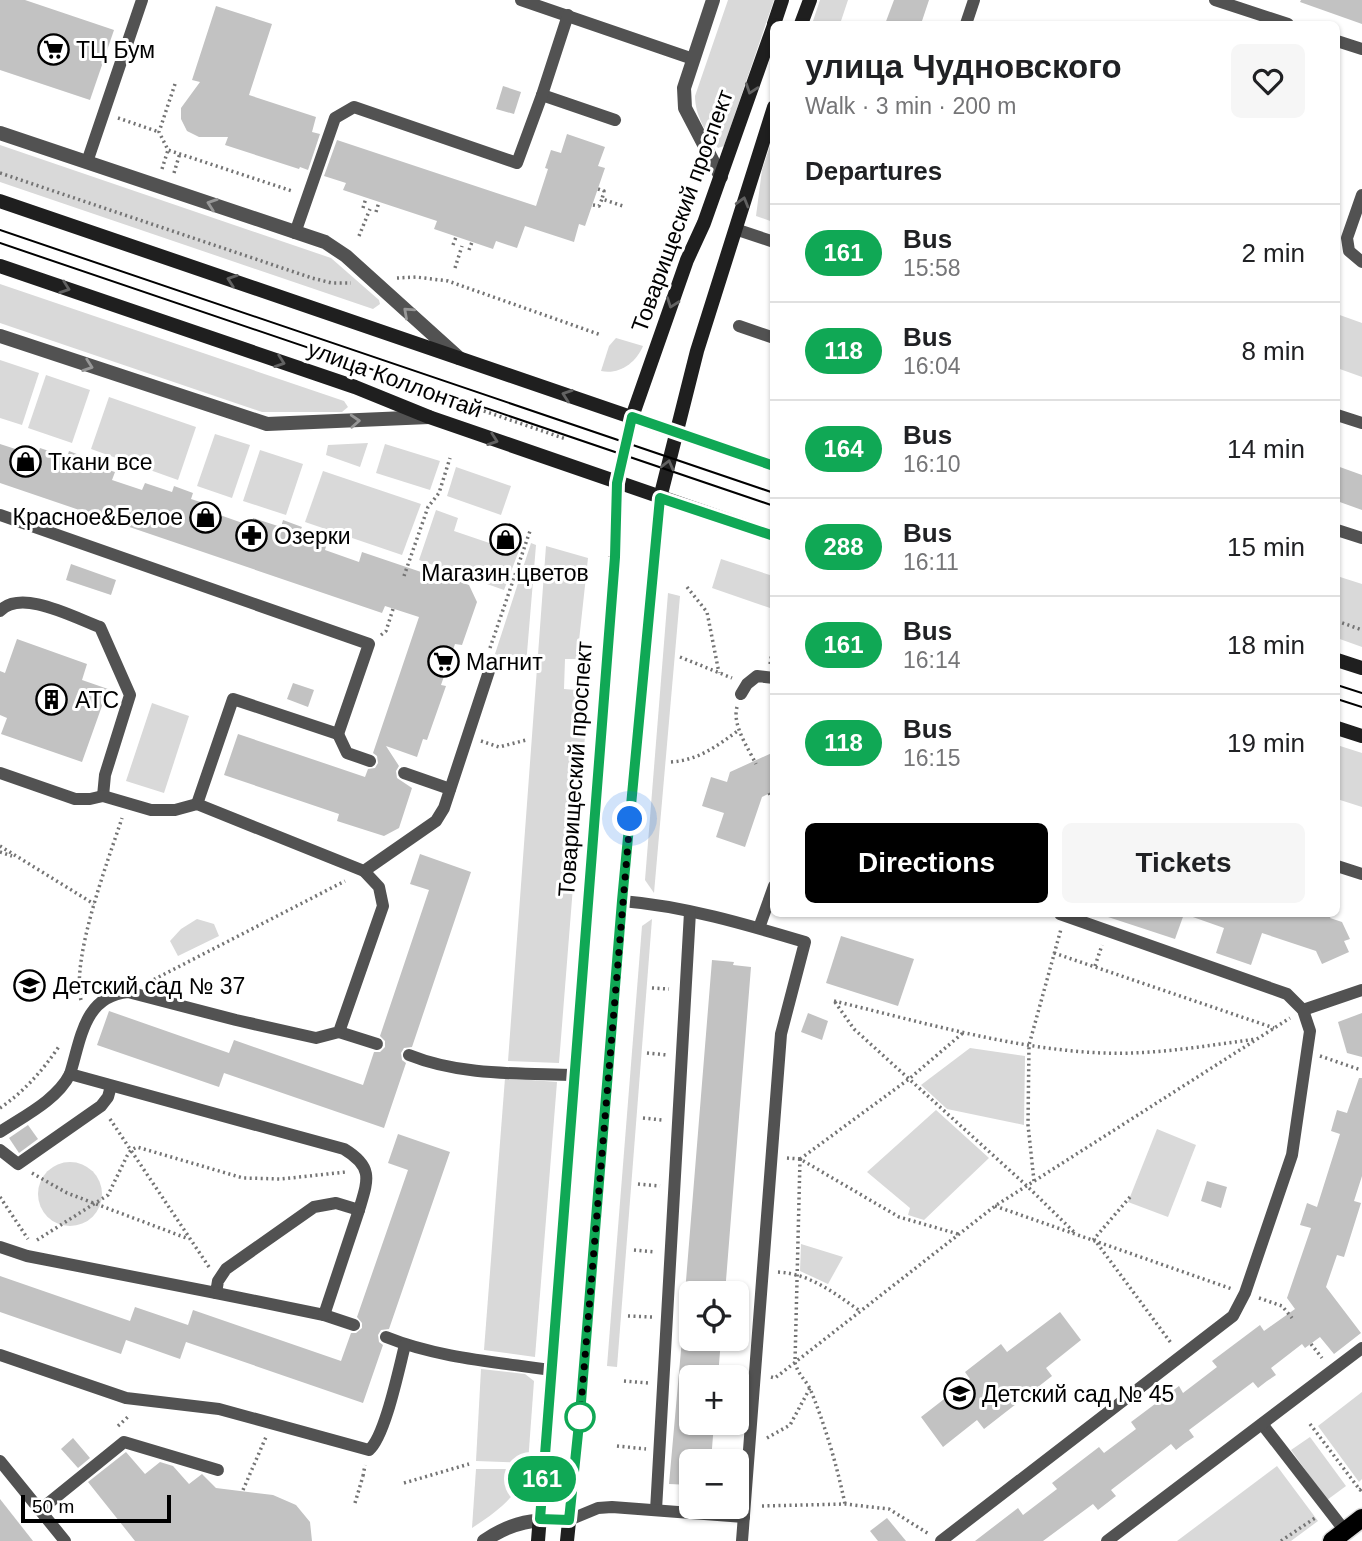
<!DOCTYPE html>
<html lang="en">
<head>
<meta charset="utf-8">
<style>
	body { margin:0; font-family:Helvetica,sans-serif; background:#f6f6f6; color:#202124; height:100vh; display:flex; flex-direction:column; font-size:26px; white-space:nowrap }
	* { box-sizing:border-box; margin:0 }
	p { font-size:23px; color:#757577 }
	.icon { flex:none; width:38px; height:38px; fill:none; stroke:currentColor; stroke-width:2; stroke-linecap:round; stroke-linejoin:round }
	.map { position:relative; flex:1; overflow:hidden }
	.side { position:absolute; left:770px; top:21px; width:570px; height:896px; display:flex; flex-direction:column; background:#fff; border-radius:10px; box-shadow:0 2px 5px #0004 }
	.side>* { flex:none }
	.badge { padding:0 14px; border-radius:23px; font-size:24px; line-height:46px }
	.buttons { position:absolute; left:679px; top:1281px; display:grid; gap:14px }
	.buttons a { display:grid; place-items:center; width:70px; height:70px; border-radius:10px; background:#fff; box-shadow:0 2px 5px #0004; font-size:35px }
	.scale { position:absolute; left:21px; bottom:18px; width:150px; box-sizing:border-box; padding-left:7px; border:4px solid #000; border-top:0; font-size:19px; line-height:24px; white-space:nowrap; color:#000; -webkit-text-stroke:5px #fff; paint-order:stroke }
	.you { position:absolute; width:35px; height:35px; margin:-18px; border:5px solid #fff; border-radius:50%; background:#1a73e8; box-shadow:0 0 0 10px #1a73e833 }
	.map>.badge { position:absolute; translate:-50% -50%; box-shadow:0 0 0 4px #fff }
	h2 { padding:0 35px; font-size:26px; line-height:63px }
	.round { display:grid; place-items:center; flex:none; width:74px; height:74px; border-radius:10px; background:#f6f6f6 }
	.head { display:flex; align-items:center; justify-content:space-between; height:119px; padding:0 35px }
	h1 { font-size:33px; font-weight:700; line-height:52px }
	.primary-button { display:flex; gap:14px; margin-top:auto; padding:14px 35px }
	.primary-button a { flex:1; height:80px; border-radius:10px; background:#000; color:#fff; font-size:28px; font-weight:700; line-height:80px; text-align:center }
	.primary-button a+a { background:#f6f6f6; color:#202124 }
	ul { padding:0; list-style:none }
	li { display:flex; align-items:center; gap:21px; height:98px; padding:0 35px; border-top:2px solid #e0e0e0 }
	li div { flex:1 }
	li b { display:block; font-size:26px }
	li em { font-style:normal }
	li .badge { min-width:77px; font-weight:700; text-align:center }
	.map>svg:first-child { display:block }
</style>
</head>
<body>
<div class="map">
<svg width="1362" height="1541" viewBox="0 0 1362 1541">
	<rect width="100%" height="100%" fill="#fff"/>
	<!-- green -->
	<g fill="#d9d9d9">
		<path d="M728,0H774L724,146L718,148C706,134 695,115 695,96Z"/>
		<polygon points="820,0 848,0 840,24 812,24"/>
		<polygon points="773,137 774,220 773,222 756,216 762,170"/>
		<polygon points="0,145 331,258 379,300 380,304 373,309 0,182"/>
		<polygon points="0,284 344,401 348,407 342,412 262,412 0,323"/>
		<polygon points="1337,314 1362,323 1362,377 1337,368"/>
		<path d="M616,338L643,346C636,363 619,375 601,371L609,346Z"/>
		<polygon points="0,360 39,373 22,425 0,418"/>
		<polygon points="46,375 90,390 72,443 28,428"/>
		<polygon points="109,397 196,427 178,480 91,449"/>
		<polygon points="215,434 250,445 232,498 197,486"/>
		<polygon points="368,443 360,467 326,455 328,445"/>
		<polygon points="385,444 440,461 430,490 376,473"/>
		<polygon points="260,450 303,464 286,515 243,501"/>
		<polygon points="456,467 511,486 501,515 447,496"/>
		<polygon points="323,471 421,504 402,555 305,522"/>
		<polygon points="436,510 458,518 454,531 516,552 523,540 504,590 419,560"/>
		<polygon points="531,543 536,545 526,665 495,654"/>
		<polygon points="546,546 588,558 577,659 565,659 564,689 576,690 573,720 586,723 559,1063 508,1061"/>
		<polygon points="721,559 773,576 773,609 712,588"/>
		<polygon points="1337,576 1362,584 1362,647 1337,638"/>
		<polygon points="668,593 680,596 654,893 645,880"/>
		<polygon points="152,703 189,716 164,793 126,781"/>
		<polygon points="1337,745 1362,753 1362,807 1337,799"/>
		<polygon points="197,919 214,924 219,936 178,956 170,941 181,929"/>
		<polygon points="652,919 617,1367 607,1366 642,926"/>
		<polygon points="970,1048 1025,1056 1024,1125 947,1109 921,1085"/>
		<polygon points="505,1078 557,1082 535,1357 484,1350"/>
		<polygon points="936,1110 989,1158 924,1220 908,1215 910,1208 867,1172"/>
		<polygon points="1157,1129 1196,1145 1168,1217 1128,1202"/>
		<circle cx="70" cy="1194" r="32"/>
		<polygon points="801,1244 843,1257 828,1284 800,1271"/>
		<polygon points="481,1369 525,1374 534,1381 528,1463 476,1461"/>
		<polygon points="1362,1392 1362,1479 1359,1482 1318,1426"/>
		<polygon points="1310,1437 1346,1486 1327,1500 1291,1450"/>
		<polygon points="1277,1466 1318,1521 1291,1541 1177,1541"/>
		<path d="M476,1469H527C517,1498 496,1512 472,1528Z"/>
	</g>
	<!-- building -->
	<g fill="#c2c2c2">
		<polygon points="0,0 25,0 114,30 90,100 0,70"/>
		<polygon points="894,0 929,0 921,24 885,24"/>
		<polygon points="1301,0 1362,0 1362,24 1300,2"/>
		<polygon points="216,6 272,24 249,95 316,117 312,132 320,134 308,170 300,167 299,169 225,145 228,137 199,137 187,131 181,119 181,108 200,82 192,80"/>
		<polygon points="503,86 521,92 514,114 496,109"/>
		<polygon points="567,134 605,147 598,166 605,168 585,226 579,224 574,242 525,226 517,248 496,241 493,249 434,229 437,221 343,190 346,183 324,176 337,140 536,206 548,169 545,168 551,150 561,153"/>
		<polygon points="0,444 37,456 40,448 67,457 69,451 87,458 86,463 115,472 112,480 142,490 145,483 172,492 174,486 193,493 191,499 219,508 217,514 251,526 253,518 281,527 283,520 302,527 299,533 327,543 325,550 359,562 362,552 424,573 425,570 469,585 477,602 462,645 455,644 441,685 446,686 427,740 423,739 417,757 386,746 399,766 396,771 397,778 412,788 399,828 384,836 337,821 339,814 224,775 238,734 365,777 368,769 375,768 378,763 377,756 373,753 419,617 385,606 382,613 0,483"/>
		<polygon points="1337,466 1362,475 1362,510 1337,501"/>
		<polygon points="71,564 116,580 111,595 66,580"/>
		<polygon points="17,639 87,664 82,680 108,689 82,762 1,734 7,718 0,715 0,671 5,673"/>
		<polygon points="293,683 314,690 308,707 287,699"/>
		<polygon points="774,752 774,791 762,797 745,847 716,837 724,813 702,806 711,777 727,782 730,772"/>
		<polygon points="420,854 471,872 412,1047 404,1048 401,1053 402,1060 406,1063 384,1128 224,1073 219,1087 97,1045 109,1011 229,1053 234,1040 363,1085 374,1052 380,1052 385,1047 385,1041 380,1036 429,890 410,884"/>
		<polygon points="1108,914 1184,914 1175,939 1108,917"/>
		<polygon points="1190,914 1332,914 1330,918 1342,922 1350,939 1344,941 1349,952 1322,964 1316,951 1262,933 1251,965 1216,953 1224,928 1190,916"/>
		<polygon points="841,936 914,959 898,1006 826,983"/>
		<polygon points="712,960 734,962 733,965 751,967 725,1293 685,1293"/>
		<polygon points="808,1013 828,1021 822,1040 801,1032"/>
		<polygon points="1362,1013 1362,1057 1347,1053 1338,1022"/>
		<polygon points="1359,1078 1362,1078 1362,1176 1354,1201 1361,1203 1344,1257 1337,1255 1326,1287 1361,1333 1334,1354 1320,1337 1305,1348 1302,1344 1271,1368 1276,1375 1267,1381 1258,1388 1253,1382 1189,1430 1194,1437 1185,1443 1176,1450 1171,1444 1111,1490 1116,1496 1098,1510 1093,1504 1043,1541 975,1541 1018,1508 1023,1515 1057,1489 1052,1483 1099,1447 1104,1453 1136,1429 1131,1422 1179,1386 1183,1393 1217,1367 1212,1361 1260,1325 1264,1331 1295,1309 1287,1298 1311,1228 1300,1225 1307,1203 1317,1207 1340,1134 1331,1131 1337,1110 1347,1113"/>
		<polygon points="28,1125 38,1139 19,1153 9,1138"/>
		<polygon points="398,1134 450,1152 389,1329 381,1330 378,1335 379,1342 383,1345 363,1403 186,1342 180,1359 126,1340 121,1354 0,1312 0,1276 130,1321 135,1307 188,1325 193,1310 341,1361 351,1333 356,1333 362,1328 362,1323 357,1317 408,1170 388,1163"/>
		<polygon points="1207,1181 1227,1187 1221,1208 1201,1201"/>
		<polygon points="1060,1312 1081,1340 1046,1368 1052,1376 984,1429 977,1420 943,1447 921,1417 970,1379 965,1372 1001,1344 1007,1352"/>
		<polygon points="682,1339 721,1339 718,1377 691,1377 691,1423 714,1423 711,1461 691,1461 691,1485 669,1484"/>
		<polygon points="73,1438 90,1458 78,1468 61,1449"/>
		<polygon points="126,1452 145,1474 160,1462 173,1466 189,1484 202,1474 216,1488 273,1495 296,1505 310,1522 312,1541 135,1541 88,1482"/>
		<polygon points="0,1499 33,1541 0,1541"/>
		<polygon points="887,1518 906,1541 878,1541 870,1531"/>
	</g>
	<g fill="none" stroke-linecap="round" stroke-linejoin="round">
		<defs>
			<polyline id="primary" points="1332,1541 1362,1518"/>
		</defs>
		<!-- primary casing -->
		<use href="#primary" stroke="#dbdbdb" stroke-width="21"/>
		<!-- path -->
		<g stroke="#747474" stroke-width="3.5" stroke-dasharray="2 3.5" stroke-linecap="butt">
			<polyline points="175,84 159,132 168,150 292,191"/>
			<polyline points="118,118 159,132"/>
			<polyline points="162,169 168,150"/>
			<polyline points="0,173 312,278 332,283 351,283"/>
			<polyline points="174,173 180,153"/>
			<polyline points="598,189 604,191 602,199"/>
			<polyline points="593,205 599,206 602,199 623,206"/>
			<polyline points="363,208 366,198"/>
			<polyline points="376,212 379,202"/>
			<polyline points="359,236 370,209"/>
			<polyline points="453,245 456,237"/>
			<polyline points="469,250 472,242"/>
			<polyline points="455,268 462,246"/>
			<polyline points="397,278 416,277 448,281 601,335"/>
			<polyline points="437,395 566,439"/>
			<polyline points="404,576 428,507 439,493 450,458"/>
			<polyline points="687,587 707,612 719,673"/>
			<polyline points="1337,621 1362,630"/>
			<polyline points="381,635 386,631 393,609"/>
			<polyline points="490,648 530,531"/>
			<polyline points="680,657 732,678"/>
			<polyline points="770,664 774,642"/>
			<path d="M737,707C732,725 748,748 756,764"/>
			<polyline points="481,741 499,747 526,740"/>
			<path d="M671,762C699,760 717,746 739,730"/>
			<polyline points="769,793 774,802"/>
			<polyline points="0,846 94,904"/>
			<polyline points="0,852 12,856"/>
			<polyline points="1054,953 1274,1028"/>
			<polyline points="1095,966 1102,945"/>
			<polyline points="149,982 345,881"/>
			<polyline points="652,988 669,989"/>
			<path d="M81,1000C71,958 108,861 122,818"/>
			<path d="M834,1001C922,1022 1012,1049 1102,1053C1154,1055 1205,1046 1256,1039"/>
			<polyline points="835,1002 854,1029 1027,1186 1075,1233"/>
			<polyline points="647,1053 667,1055"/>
			<polyline points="1320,1056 1361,1070"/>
			<path d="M0,1108C25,1091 43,1070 60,1045"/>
			<polyline points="643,1118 662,1120"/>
			<polyline points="110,1119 209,1267"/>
			<polyline points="787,1158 800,1159 899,1217 958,1234"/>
			<path d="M800,1159L795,1362C797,1374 807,1381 811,1391C826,1428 837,1466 845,1504"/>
			<polyline points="800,1159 909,1079 964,1032"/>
			<polyline points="32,1173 67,1193 189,1239"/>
			<polyline points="1034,1181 1028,1125 1029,1045 1061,929"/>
			<polyline points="638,1184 660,1186"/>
			<polyline points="0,1197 28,1239"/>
			<polyline points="1130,1197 1094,1239 1171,1343"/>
			<polyline points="995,1206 1232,1289"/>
			<polyline points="37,1240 108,1195 127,1156 131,1150 137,1147 243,1178 281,1179 346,1172"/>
			<polyline points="634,1250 655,1252"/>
			<path d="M778,1272C811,1274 834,1293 860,1311"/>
			<polyline points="1259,1298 1282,1306 1292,1318"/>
			<polyline points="628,1316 653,1317"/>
			<polyline points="1311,1344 1322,1358"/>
			<polyline points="771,1377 775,1378 995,1206 1290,1018"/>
			<polyline points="624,1381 648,1383"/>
			<polyline points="1310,1424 1360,1490 1362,1488"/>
			<polyline points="118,1426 130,1415"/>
			<polyline points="767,1438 790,1425 810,1388"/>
			<polyline points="617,1446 646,1449"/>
			<polyline points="363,1476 365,1465"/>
			<polyline points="404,1483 469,1464"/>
			<polyline points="243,1490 266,1437"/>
			<polyline points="355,1503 363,1476"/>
			<polyline points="762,1506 845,1504 889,1509 929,1534"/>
			<polyline points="1281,1541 1315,1518"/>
		</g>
		<!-- lane -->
		<g stroke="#525252" stroke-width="12">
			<polyline points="521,0 693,59"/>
			<polyline points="1215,0 1288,24"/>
			<polyline points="966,24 974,0"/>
			<polyline points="1337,41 1362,49"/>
			<polyline points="542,95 615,120"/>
			<polyline points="87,162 142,0"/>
			<polyline points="1362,195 1347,238 1349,251 1362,262"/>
			<polyline points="735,229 774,242"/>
			<polyline points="295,233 335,118 354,107 517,163 542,95 568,15"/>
			<polyline points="739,326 774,338"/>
			<polyline points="1337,415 1362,423"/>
			<polyline points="0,515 369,644 338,734 233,699 197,804"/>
			<polyline points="1337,530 1362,538"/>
			<path d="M0,611C21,588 75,618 100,627L130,695L105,775L103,796"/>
			<polyline points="741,694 747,684 757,676 774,678"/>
			<polyline points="338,734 347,753 370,761"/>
			<polyline points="0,773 75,799 90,799 103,796 151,810 175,810 197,804 364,871 436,821 444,808 492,662"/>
			<polyline points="404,773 450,789"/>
			<polyline points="1337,866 1362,874"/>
			<path d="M622,901C684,906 745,924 805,942L781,1034L742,1541"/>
			<polyline points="759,928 774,886"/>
			<polyline points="1303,1010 1362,990"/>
			<polyline points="339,1032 377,1044"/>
			<path d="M409,1055C461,1076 519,1073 574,1075"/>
			<path d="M0,1132C24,1116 57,1100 70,1074"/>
			<polyline points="0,1150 18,1164 101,1106 108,1097 111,1086"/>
			<path d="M0,1247L27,1256L216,1293L218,1281L226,1269L314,1207L336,1203L359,1210C368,1180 374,1167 344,1149L70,1074C81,1039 84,996 128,992L236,1020L316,1038L339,1032L383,906L379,887L364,871"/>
			<polyline points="216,1293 324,1315 354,1325"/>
			<polyline points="324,1315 359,1210"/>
			<path d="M386,1337C438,1358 497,1362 551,1370"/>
			<path d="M0,1355L126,1398L219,1409L369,1450C385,1437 399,1368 405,1345"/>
			<polyline points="1262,1424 1345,1531"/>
			<polyline points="0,1461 65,1541"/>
			<polyline points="40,1510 124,1442 218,1470"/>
			<polyline points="656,1510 690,912"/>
			<polyline points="569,1520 598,1508 612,1507 744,1517"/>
			<polyline points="941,1541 1233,1316 1245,1293 1292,1155 1310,1031 1303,1010 1287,994 1060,914"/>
			<polyline points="1107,1541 1362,1348"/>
		</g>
		<!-- street -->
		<g stroke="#525252" stroke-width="14">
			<polyline points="713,0 684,88 685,108 721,177"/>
			<polyline points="0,133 325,242 346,256 459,358"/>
			<polyline points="0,336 267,424 429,417"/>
			<path d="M484,1541C513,1521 534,1519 569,1520"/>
		</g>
		<!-- secondary -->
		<g stroke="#1f1f1f" stroke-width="14">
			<polyline points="774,24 782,0"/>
			<polyline points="801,24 810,0"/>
			<polyline points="0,201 774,466"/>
			<polyline points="0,266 355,387 429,417 774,536"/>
			<polyline points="1337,660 1362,668"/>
			<polyline points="1337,728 1362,736"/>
			<polyline points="538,1541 615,557 617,483 632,417 687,260 704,223 774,25"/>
			<polyline points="567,1541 580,1414 622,901 660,498 697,351 774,107"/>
		</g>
		<!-- primary -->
		<use href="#primary" stroke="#000" stroke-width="18"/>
		<!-- tram -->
		<g stroke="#000" stroke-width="2">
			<polyline points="0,230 774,493"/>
			<polyline points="0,243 774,506"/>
			<polyline points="1337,685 1362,693"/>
			<polyline points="1337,699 1362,707"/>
		</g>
	</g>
	<!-- one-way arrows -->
	<defs><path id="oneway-chevron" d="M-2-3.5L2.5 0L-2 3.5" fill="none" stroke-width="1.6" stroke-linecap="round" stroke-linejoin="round" transform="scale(1.75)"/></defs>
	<g stroke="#626262">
		<use href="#oneway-chevron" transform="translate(751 89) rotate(109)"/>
		<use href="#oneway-chevron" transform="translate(743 202) rotate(-74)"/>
		<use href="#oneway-chevron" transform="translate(232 280) rotate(-161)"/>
		<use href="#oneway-chevron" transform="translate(65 288) rotate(19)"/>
		<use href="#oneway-chevron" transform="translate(672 303) rotate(110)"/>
		<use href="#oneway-chevron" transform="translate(280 362) rotate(19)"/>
		<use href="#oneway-chevron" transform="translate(567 395) rotate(-161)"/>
		<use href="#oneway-chevron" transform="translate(493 440) rotate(19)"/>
		<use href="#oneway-chevron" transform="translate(668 465) rotate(-76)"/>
	</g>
	<g stroke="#979797">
		<use href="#oneway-chevron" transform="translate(212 204) rotate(-161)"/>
		<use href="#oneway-chevron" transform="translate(408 312) rotate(-138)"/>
		<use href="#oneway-chevron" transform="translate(88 366) rotate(19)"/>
		<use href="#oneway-chevron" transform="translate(355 421) rotate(-3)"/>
	</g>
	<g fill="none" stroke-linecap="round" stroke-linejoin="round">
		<defs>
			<polyline id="line" points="774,466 632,417 617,483 615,557 540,1519 569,1520 580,1414 622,901 660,498 774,536"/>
		</defs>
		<!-- line casing -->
		<use href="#line" stroke="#fff" stroke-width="16"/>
		<!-- line -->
		<use href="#line" stroke="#10a855" stroke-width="10"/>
		<!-- walk -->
		<polyline stroke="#000" stroke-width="7" stroke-dasharray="0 12.6" points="580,1417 630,819"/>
	</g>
	<!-- icons -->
	<defs>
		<symbol id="supermarket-ring" viewBox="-11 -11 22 22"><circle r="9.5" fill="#fff" stroke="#000" stroke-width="1.5"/><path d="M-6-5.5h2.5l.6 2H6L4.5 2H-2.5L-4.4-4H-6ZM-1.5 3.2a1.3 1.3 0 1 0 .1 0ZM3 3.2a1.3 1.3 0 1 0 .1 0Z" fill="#000"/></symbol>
		<symbol id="shop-ring" viewBox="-11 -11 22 22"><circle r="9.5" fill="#fff" stroke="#000" stroke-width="1.5"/><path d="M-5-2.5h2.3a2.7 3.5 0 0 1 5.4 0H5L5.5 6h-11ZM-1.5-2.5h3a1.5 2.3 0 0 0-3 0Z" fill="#000"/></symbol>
		<symbol id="pharmacy-ring" viewBox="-11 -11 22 22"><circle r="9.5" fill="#fff" stroke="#000" stroke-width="1.5"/><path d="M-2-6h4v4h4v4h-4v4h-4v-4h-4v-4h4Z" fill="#000"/></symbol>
		<symbol id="building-ring" viewBox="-11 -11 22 22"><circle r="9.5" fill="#fff" stroke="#000" stroke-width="1.5"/><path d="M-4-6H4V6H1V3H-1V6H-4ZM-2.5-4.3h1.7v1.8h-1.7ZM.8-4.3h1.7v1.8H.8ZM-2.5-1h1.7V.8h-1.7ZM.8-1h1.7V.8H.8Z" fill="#000"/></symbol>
		<symbol id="school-ring" viewBox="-11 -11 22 22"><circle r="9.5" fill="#fff" stroke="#000" stroke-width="1.5"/><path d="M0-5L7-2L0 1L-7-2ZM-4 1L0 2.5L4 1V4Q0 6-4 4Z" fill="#000"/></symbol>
	</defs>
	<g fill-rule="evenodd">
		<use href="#supermarket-ring" x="36" y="32" width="35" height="35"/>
		<use href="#shop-ring" x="8" y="444" width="35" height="35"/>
		<use href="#shop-ring" x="188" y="500" width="35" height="35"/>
		<use href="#pharmacy-ring" x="234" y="518" width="35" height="35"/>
		<use href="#shop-ring" x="488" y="522" width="35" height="35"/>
		<use href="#supermarket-ring" x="426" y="644" width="35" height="35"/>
		<use href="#building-ring" x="34" y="682" width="35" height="35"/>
		<use href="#school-ring" x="12" y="968" width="35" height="35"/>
		<use href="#school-ring" x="942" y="1376" width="35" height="35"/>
	</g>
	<!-- markers -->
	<circle fill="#fff" stroke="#10a855" stroke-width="3.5" cx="580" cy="1417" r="14"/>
	<g text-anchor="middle" stroke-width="6" stroke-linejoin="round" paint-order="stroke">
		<!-- poi labels -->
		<g font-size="23" fill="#000" stroke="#fff" text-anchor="start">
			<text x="76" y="58">ТЦ Бум</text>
			<text x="48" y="470">Ткани все</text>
			<text x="183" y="525" text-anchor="end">Красное&amp;Белое</text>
			<text x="274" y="544">Озерки</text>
			<text x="505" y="581" text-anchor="middle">Магазин цветов</text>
			<text x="466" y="670">Магнит</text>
			<text x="75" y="708">АТС</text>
			<text x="53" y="994">Детский сад № 37</text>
			<text x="982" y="1402">Детский сад № 45</text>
		</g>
		<!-- street labels -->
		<g font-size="23" fill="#000" stroke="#fff">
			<text transform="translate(682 211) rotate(-70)" y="8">Товарищеский проспект</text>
			<text transform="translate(395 379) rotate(20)" y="8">улица Коллонтай</text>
			<text transform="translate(575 769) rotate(-86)" y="8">Товарищеский проспект</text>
		</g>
	</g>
</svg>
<div class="buttons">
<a><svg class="icon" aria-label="locate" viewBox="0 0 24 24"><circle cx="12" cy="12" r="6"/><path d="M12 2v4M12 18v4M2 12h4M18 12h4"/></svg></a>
<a>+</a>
<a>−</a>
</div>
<div class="scale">50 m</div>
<div class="you" style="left:630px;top:819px"></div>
<b class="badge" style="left:542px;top:1479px;background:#10a855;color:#fff">161</b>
<section class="side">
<div class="head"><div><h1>улица Чудновского</h1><p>Walk · 3 min · 200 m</p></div><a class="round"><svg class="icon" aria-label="heart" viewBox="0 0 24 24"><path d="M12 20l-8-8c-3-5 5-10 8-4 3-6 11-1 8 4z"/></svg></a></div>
<h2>Departures</h2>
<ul>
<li><span class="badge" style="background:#10a855;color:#fff">161</span><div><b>Bus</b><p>15:58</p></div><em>2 min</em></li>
<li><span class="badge" style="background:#10a855;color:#fff">118</span><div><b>Bus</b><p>16:04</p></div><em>8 min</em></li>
<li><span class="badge" style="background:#10a855;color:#fff">164</span><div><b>Bus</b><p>16:10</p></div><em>14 min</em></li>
<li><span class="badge" style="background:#10a855;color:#fff">288</span><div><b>Bus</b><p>16:11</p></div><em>15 min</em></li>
<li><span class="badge" style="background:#10a855;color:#fff">161</span><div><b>Bus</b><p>16:14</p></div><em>18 min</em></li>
<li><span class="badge" style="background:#10a855;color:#fff">118</span><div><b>Bus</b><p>16:15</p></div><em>19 min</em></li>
</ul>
<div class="primary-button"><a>Directions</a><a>Tickets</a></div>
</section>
</div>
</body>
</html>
